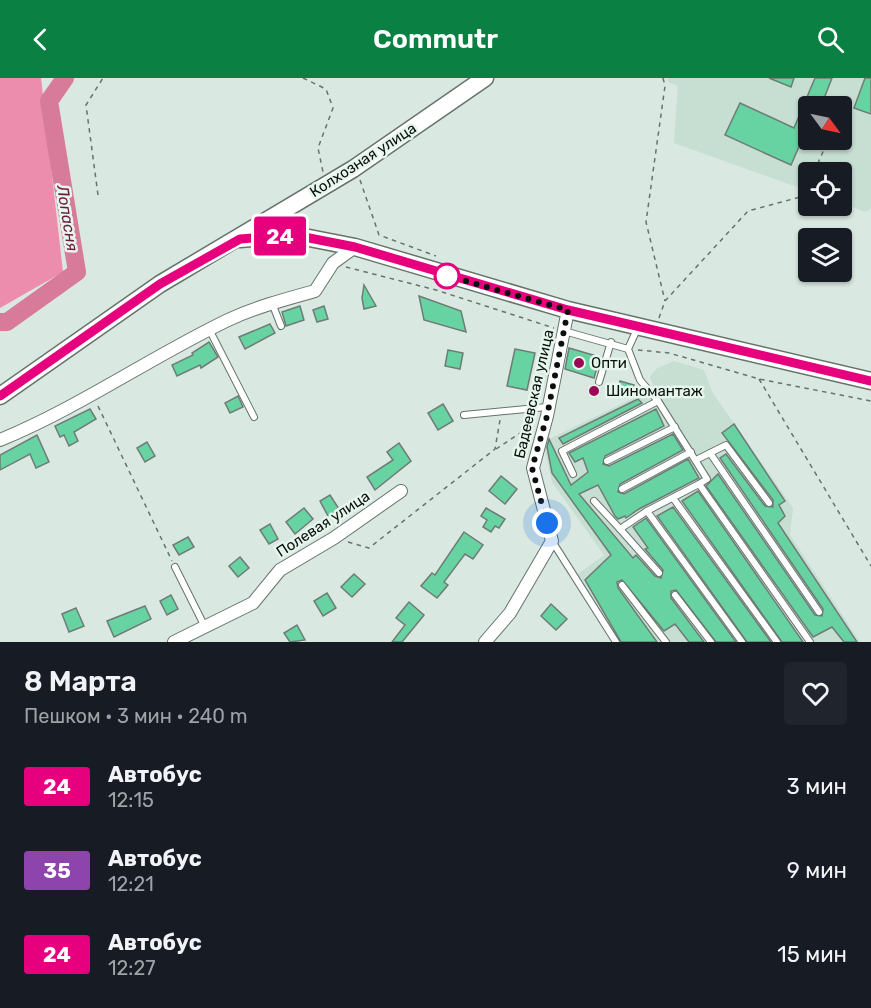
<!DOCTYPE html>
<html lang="ru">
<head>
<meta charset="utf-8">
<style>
	body { margin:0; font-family:Rubik,sans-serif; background:#20242c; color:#f1f3f6; height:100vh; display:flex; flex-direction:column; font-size:22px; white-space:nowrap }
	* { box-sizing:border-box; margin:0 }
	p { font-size:20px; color:#9ea1a6 }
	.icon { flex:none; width:33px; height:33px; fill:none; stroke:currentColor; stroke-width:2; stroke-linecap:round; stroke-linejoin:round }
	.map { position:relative; height:564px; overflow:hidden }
	.drawer { display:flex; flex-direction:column; background:#171b24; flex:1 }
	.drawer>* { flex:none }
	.badge { padding:0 12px; border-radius:4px; font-size:21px; line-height:39px }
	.needle { width:39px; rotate:123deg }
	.tools { position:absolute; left:798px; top:18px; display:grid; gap:12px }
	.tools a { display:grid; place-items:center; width:54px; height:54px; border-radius:6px; background:#171b24; box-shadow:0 2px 4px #0004; font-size:30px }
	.you { position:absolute; width:30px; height:30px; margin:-15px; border:4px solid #fff; border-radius:50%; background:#1a73e8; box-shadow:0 0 0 9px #1a73e833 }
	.map>.badge { position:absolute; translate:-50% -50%; box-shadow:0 0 0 3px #fff }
	.round { display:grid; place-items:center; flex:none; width:63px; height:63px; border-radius:6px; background:#20242c }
	.headline { display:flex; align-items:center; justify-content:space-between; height:102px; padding:0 24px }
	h1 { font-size:28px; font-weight:600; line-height:45px }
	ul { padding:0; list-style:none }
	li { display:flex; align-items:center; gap:18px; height:84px; padding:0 24px }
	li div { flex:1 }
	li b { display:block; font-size:22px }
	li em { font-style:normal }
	li .badge { min-width:66px; font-weight:700; text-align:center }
	header { display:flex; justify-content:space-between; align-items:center; height:78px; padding:0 24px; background:#0b8043; color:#fff; font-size:27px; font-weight:600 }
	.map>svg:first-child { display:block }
</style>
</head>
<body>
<header><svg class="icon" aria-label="back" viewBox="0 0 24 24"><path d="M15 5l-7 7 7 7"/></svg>Commutr<svg class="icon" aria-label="search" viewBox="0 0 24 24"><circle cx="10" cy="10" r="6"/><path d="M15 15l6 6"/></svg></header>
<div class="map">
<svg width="871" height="564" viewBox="0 0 871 564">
	<rect width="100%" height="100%" fill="#d9e8e0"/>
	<!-- built -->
	<g fill="#c7ded2" fill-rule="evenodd">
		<path d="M668,0H871V130L866,134L842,125V94H808V113L674,65L678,8L668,4ZM808,28H842V62H808Z"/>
		<polygon points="674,283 704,292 712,314 793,430 790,457 860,564 621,564 578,496 604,477 552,404 543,364 654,310 650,299 656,291"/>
	</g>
	<!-- forest -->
	<polygon fill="#ed8dad" points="0,0 41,0 63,194 0,230"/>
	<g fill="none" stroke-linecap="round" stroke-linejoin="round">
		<!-- river -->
		<polyline stroke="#d87a9a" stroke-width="18" points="0,244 7,244 77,194 49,23 65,0"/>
	</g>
	<!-- building -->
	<g fill="#67d3a3" stroke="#6e7c75" stroke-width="1.5">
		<polygon points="769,0 794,0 791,9"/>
		<polygon points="815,0 832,0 821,28 808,28 808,48 791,87 725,57 740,25 794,50"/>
		<polygon points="865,0 871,0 871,36 854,30"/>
		<polygon points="364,207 376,228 364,231 362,220"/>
		<polygon points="419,218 461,233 466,254 424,242"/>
		<polygon points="300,228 304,242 286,248 282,234"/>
		<polygon points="324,228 328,241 317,244 313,232"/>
		<polygon points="270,246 275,255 245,271 239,259"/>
		<polygon points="209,264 218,279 201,290 200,287 177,298 172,287 193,277 192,275"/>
		<polygon points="569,270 600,279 594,300 565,291"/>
		<polygon points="515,271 535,275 527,312 507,308"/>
		<polygon points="448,272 463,275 460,291 445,288"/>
		<polygon points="620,303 634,307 632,315 618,312"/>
		<circle cx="594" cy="313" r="6"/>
		<polygon points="238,318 243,329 230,335 225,325"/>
		<polygon points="638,321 642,325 563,366 559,360"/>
		<polygon points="443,326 453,343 438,352 428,335"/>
		<polygon points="90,331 96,341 74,354 78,363 69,368 64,357 60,359 55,348"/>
		<polygon points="656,331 664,348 605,378 603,386 609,388 673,356 683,372 620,406 618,414 624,416 688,381 699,400 639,431 626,440 625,438 618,441 615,438 598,407 579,416 633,480 636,477 655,498 661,500 663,492 645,471 648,470 633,449 646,440 736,564 716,564 676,512 671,513 671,520 704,564 689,564 675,546 664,553 622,502 617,504 618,510 657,564 621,564 585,502 611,477 552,395 547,369 549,361 571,407 588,394 583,380 575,384 569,375"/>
		<polygon points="734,346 785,423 779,427 785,438 778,445 857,564 844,564 832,549 813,559 706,408 718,396 815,537 822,538 823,531 720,380 726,376 765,428 773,429 773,422 722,355"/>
		<polygon points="37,357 49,384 36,390 30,376 0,392 0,377"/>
		<polygon points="147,364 155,378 145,384 137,370"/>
		<polygon points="399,365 411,383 375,412 367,399 393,382 387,374"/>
		<polygon points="501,398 517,411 505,426 489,413"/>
		<polygon points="698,413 803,564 782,564 682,423"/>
		<polygon points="330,417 339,431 328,438 320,423"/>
		<polygon points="673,429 771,564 747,564 657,438"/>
		<polygon points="304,430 313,441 295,456 286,444"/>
		<polygon points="486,430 505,441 499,450 495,448 491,454 483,449 487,442 481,438"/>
		<polygon points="270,446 278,461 269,466 260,452"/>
		<polygon points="464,454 483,467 473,481 465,476 444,504 448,507 437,520 421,508 432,495 435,497"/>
		<polygon points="188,459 194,469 179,477 173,467"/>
		<polygon points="240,479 249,490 238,499 229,488"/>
		<polygon points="354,496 365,506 352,519 341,509"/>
		<polygon points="327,515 336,530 323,538 314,523"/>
		<polygon points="171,517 178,531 167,537 160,523"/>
		<polygon points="409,524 424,537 402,564 392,564 405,547 396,540"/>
		<polygon points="551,526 567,541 556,552 541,538"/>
		<polygon points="145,528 151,541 114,559 107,543"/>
		<polygon points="76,530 84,548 69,554 62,536"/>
		<polygon points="297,547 305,562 290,564 284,555"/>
	</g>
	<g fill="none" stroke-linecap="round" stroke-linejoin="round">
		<defs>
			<g id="lane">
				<polyline points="272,225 281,248"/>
				<polyline points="638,249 628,271 640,302 658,323 707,401 699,406 810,564"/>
				<polyline points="210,253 254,339"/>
				<polyline points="564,253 628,271"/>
				<polyline points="599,304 611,264"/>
				<polyline points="464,337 547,329"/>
				<polyline points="710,375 726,367 769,425"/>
				<polyline points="696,382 710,375 819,534"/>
				<polyline points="607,383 675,349"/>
				<polyline points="573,396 562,373 658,323"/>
				<polyline points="699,406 647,433 742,564"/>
				<polyline points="622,411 691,374"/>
				<polyline points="673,420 777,564"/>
				<polyline points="594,423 620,451 647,433"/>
				<polyline points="620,451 659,495"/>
				<polyline points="552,463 616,564"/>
				<polyline points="175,489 205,549"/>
				<polyline points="622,507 666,564"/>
				<polyline points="675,517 711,564"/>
			</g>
			<g id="street">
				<path d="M0,362C80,329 151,279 228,242C256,229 286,221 315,213L333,185L355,169"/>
				<polyline points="174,564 253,525 280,492 334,460 401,413"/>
				<polyline points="485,564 510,535 552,463 533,390 547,338 568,232"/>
			</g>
			<g id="secondary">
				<polyline points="240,161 294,157 355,169 568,232 871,303"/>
				<polyline points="0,318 160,206 353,91 485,0"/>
			</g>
		</defs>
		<!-- lane casing -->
		<use href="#lane" stroke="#65736b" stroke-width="8"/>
		<!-- street casing -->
		<use href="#street" stroke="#65736b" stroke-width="14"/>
		<!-- secondary casing -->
		<use href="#secondary" stroke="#65736b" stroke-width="19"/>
		<!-- path -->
		<g stroke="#69726d" stroke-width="1.5" stroke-dasharray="4.5 4.5" stroke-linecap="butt">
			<polyline points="303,0 326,11 333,30 318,70 323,94"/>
			<polyline points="663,0 665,8 646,144 665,223"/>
			<polyline points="814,94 826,67"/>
			<polyline points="360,102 379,157 436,178"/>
			<polyline points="98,117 86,27 103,0"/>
			<polyline points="346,189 436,212 554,250"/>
			<polyline points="659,240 665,223 748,133 804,118 808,108"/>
			<polyline points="638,272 669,275 759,301 871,323"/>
			<polyline points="759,301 871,488"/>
			<polyline points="98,328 172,483"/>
			<polyline points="496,371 532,347"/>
			<polyline points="348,464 369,470 495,371 500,342"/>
		</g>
		<!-- lane -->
		<use href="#lane" stroke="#fff" stroke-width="6"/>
		<!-- street -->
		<use href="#street" stroke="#fff" stroke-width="12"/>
		<!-- secondary -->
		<use href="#secondary" stroke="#fff" stroke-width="16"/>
	</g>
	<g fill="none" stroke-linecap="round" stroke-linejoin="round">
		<defs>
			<polyline id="line" points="0,318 160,206 240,161 294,157 355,169 568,232 871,303"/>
		</defs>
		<!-- line casing -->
		<use href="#line" stroke="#fff" stroke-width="14"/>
		<!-- line -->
		<use href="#line" stroke="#e6007e" stroke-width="9"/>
		<!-- walk -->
		<polyline stroke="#0b100d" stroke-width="6" stroke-dasharray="0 10.8" points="447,198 441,196 568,232 547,338 532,390 547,445"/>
	</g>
	<!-- markers -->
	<circle fill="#fff" stroke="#e6007e" stroke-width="3" cx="447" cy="198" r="12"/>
	<g fill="#9d0854" stroke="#e6f6ed" stroke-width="2">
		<circle cx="579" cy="285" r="6"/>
		<circle cx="594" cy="313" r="6"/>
	</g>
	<g text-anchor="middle" stroke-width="5" stroke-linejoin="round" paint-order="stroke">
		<!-- street labels -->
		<g font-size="15" fill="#0b100d" stroke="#e6f6ed">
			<text transform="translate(363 82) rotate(-33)" y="5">Колхозная улица</text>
			<text transform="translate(534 316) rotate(-77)" y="5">Бадеевская улица</text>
			<text transform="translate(323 446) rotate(-33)" y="5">Полевая улица</text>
		</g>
		<!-- poi labels -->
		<g font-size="15" fill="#0b100d" stroke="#e6f6ed" text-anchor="start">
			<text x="591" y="290">Опти</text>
			<text x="606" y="318">Шиномантаж</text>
		</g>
		<!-- water labels -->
		<g font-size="16" font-style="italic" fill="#6c183d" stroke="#e6f6ed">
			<text transform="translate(68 140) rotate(81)" y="6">Лопасня</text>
		</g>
	</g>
</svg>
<div class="tools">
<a><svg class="needle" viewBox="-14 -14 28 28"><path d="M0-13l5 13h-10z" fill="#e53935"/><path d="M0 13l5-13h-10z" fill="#9ea1a6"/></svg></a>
<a><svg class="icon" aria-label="locate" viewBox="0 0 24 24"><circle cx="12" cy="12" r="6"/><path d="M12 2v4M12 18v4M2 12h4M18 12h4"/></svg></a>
<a><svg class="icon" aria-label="layers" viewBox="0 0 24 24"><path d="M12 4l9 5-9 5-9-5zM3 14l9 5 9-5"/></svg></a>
</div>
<div class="you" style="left:547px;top:445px"></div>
<b class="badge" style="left:280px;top:158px;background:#e6007e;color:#fff">24</b>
</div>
<section class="drawer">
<div class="headline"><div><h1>8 Марта</h1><p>Пешком · 3 мин · 240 m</p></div><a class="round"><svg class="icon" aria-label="heart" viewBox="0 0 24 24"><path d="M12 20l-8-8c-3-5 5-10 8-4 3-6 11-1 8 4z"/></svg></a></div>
<ul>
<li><span class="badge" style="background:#e6007e;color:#fff">24</span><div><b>Автобус</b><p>12:15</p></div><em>3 мин</em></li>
<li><span class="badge" style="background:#8e44ad;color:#fff">35</span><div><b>Автобус</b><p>12:21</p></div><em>9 мин</em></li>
<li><span class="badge" style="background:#e6007e;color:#fff">24</span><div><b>Автобус</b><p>12:27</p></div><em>15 мин</em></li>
</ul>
</section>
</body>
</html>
